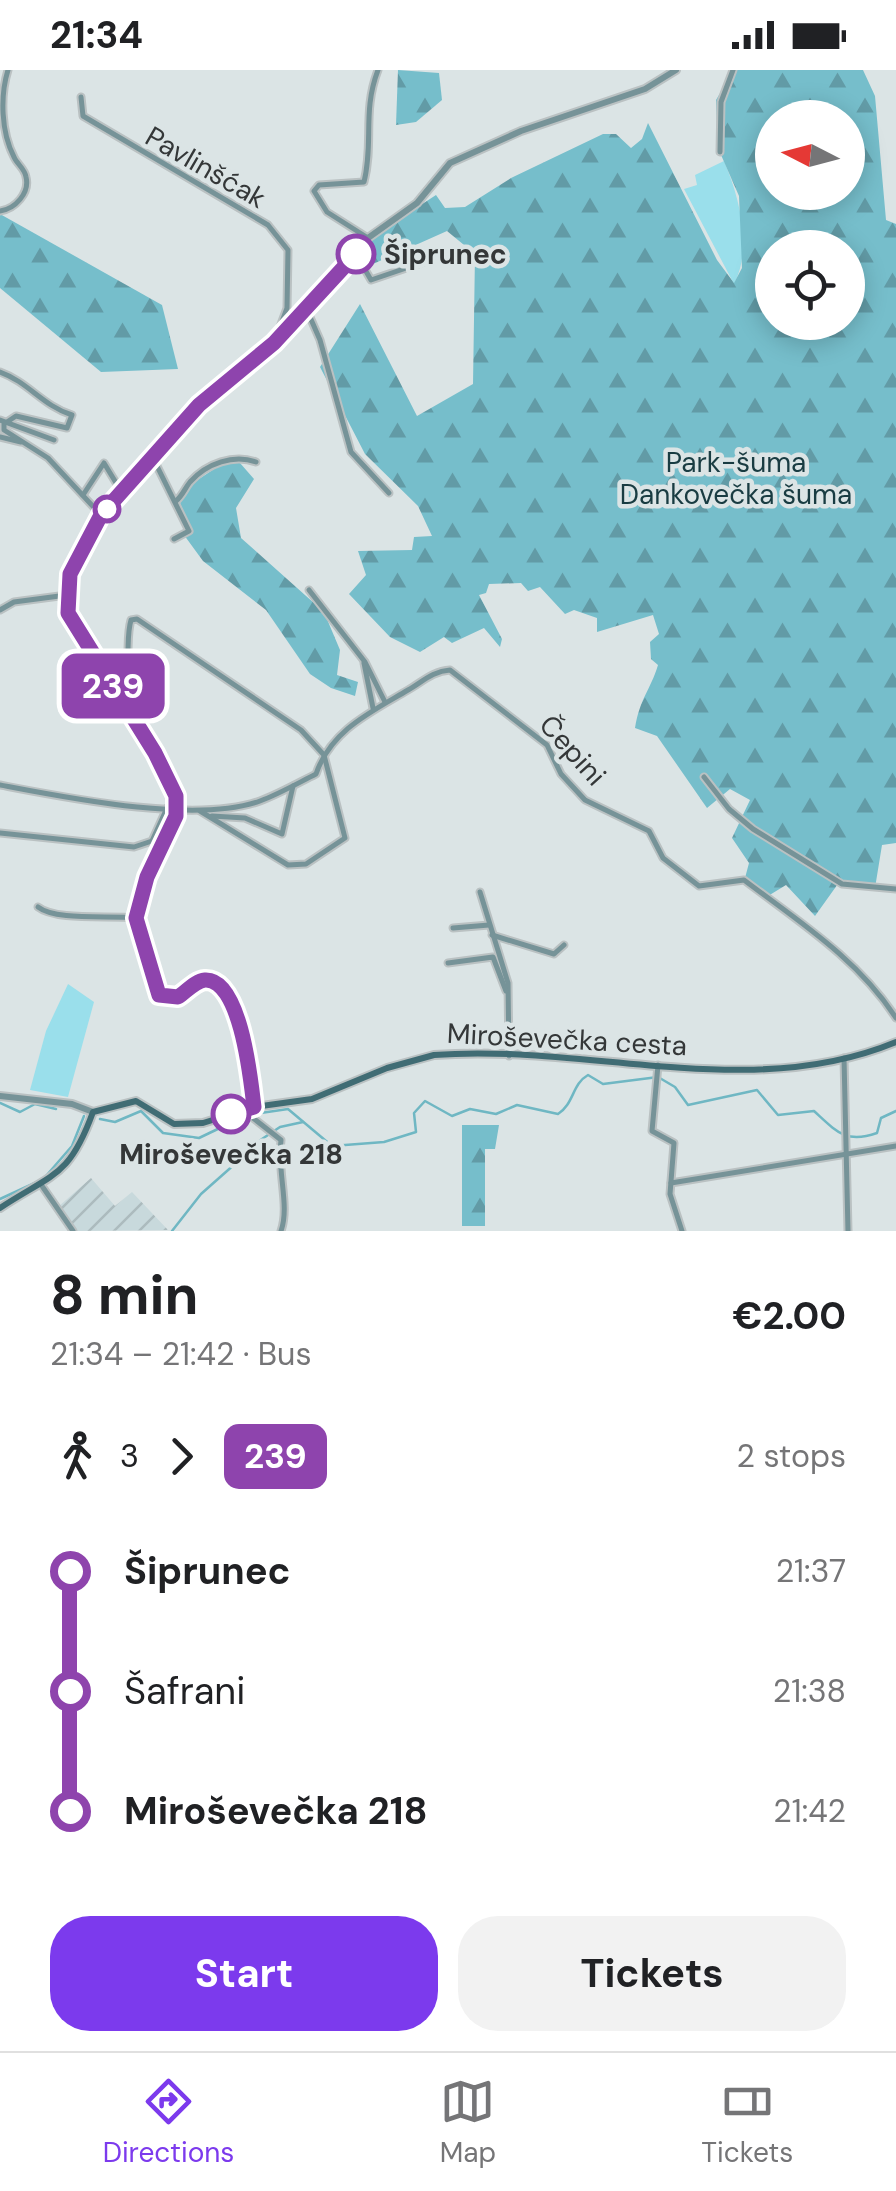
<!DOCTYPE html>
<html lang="en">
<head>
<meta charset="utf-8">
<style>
	body { margin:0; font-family:"DM Sans",sans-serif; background:#f2f2f2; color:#202124; height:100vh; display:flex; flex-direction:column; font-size:38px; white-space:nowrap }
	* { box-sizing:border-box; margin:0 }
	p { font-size:32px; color:#757577 }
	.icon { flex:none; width:55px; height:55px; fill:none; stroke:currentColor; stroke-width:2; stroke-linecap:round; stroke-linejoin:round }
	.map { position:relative; height:1161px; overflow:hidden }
	.drawer { display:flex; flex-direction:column; background:#fff; flex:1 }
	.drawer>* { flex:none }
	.badge { padding:0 20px; border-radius:15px; font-size:35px; line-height:65px }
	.needle { width:65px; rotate:276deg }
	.tools { position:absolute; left:755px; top:30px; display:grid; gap:20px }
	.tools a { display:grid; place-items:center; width:110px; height:110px; border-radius:50%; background:#fff; box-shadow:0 5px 25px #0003; font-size:50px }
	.map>.badge { position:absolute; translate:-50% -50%; box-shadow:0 0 0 5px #fff }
	.legs { display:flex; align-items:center; gap:15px; height:110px; padding:0 50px; font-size:32px }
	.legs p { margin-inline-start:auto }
	.overview { display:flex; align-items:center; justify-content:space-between; height:170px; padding:0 50px }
	h1 { font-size:55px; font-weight:700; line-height:75px }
	.cta { display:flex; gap:20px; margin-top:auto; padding:20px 50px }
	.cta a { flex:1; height:115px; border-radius:40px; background:#7c3aed; color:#fff; font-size:40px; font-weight:700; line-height:115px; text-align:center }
	.cta a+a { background:#f2f2f2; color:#202124 }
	ul { padding:0 50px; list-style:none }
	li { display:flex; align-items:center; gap:35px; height:120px; font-size:38px }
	li i { display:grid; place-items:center; width:15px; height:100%; margin:0 12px; background:currentColor }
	li i::after { content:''; width:25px; height:25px; margin:-12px; border:8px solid; border-radius:50%; background:#fff }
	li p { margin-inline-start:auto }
	li:first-child i { background:linear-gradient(#0000 50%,currentColor 0) }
	li:last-child i { background:linear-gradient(currentColor 50%,#0000 0) }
	.status { display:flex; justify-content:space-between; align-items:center; height:70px; padding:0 50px; background:#fff; direction:ltr }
	.status svg { height:28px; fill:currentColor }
	.tab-bar { display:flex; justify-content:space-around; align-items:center; height:140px; border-top:2px solid #e0e0e0; background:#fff; font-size:28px; color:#757577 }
	.tab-bar a { display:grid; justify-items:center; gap:5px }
	.tab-bar .selected { color:#7c3aed }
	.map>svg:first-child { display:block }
</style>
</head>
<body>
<div class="status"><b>21:34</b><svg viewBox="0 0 49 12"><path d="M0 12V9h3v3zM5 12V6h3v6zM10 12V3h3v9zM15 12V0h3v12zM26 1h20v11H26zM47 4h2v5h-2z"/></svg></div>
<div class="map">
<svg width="896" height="1161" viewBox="0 0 896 1161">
	<defs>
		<pattern id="industrial-furrows" width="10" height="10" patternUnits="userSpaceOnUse" patternTransform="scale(2.5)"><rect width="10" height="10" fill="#c8d9dc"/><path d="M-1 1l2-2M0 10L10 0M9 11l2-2" fill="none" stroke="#acbbbe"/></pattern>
		<pattern id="forest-firs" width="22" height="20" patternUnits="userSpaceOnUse" patternTransform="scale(2.5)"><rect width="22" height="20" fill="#76becb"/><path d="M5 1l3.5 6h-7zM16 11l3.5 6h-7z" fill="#629ba6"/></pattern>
	</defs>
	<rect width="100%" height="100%" fill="#dbe4e5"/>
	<!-- industrial -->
	<polygon fill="url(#industrial-furrows)" points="91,1108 115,1136 132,1122 168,1160 75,1161 58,1137"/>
	<!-- green -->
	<g fill="#9adfeb">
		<path d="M724,91C739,126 753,178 734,214L684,119L697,115L695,105Z"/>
		<polygon points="68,914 94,932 68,1027 30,1020 46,961"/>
	</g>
	<!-- forest -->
	<g fill="url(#forest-firs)" fill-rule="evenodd">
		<polygon points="398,0 439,3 442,30 416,52 396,55"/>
		<path d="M734,0H863L875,26L886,150L896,154V773L882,775L875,818L840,811L815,846L786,815L768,826L745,808L749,793L732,768L750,730L730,719L707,738L657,666L635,658C640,628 650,621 658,595L651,589L650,572L659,564L653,545L597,562V548L574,540L565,544L540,517L528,521L521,513L489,514L486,523L479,525L502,569L500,577L484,558L452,573L444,567L420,582L390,567L349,524L366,505L358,481L412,480L414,467L432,466L418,436L365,384L320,297L360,234L417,346L473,314L475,184L447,161L373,194L360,184L378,163L436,125L445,138L465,137L511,108L603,64H616L631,78L642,69L648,53L717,190L734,213L742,198L739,126L718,78L716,30ZM772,48H848V122H772ZM772,178H848V252H772Z"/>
		<polygon points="0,144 162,235 178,299 101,302 0,218"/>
		<polygon points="223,393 240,393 254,409 236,438 241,468 324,542 340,580 337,605 358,612 355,626 331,618 310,604 266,540 203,491 184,465 192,463 180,433 190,415"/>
		<polygon points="462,1055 499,1055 495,1079 485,1079 485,1156 462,1156"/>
	</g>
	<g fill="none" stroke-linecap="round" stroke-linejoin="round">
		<!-- stream -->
		<g stroke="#6fb7c3" stroke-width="2.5">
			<polyline points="0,1033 20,1042 35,1034 56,1039"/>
			<path d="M100,1049L115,1052L141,1041L163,1063L199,1068L247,1045L288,1039L332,1076L384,1072L416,1062L414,1043L425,1031L452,1046L470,1039L496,1044L517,1035L558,1044C574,1034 572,1014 588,1005L603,1014L658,1007L675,1017L688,1035L757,1020L778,1045L814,1041C837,1062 846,1074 877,1063L881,1048L896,1041"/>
			<polyline points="256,1073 280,1057 303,1052"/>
			<polyline points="46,1106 72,1076 84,1046"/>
			<polyline points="0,1129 39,1111"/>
			<polyline points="172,1161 201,1124 236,1093"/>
		</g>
		<defs>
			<g id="minor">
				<polyline points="81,27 83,46 268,155 288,180 287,238 274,273"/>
				<polyline points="720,82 721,32 733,0"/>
				<path d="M0,141C15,139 30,123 26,107C25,99 17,94 14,87C1,62 0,26 8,0"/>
				<path d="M368,168L327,142L314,121L319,115L364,112C374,72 362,42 378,0"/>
				<polyline points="356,184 371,210 427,191"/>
				<polyline points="306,238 320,270 351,382 389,423"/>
				<path d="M0,302C28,312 43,336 72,345L67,358L16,346L4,354V360L48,388L101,445"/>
				<polyline points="0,350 54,370"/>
				<polyline points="0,367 21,372"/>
				<polyline points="154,390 189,461 174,469"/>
				<polyline points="83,425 104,393 121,421"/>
				<path d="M176,431C183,425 185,418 190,412C207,393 234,384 256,392"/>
				<polyline points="309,520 365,592 385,632"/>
				<polyline points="0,540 14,532 67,525"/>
				<polyline points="364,593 373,638"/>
				<path d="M114,619C135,600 124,574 131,550L137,549L301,660L324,685L345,768L306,794L288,795L200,741"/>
				<polyline points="704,707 729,739 753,759 842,814 896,819"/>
				<path d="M0,715C68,728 196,754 260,731C279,724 298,713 316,704C331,660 371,642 408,620C422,612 433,601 450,600L547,675L561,704L585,730L649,761L663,788L699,816L744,810C798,851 858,889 896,948"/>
				<polyline points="212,746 245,748 282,764 293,716"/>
				<polyline points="0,763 134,777 152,771 167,738"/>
				<polyline points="480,822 508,913 509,986"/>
				<path d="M38,837C56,851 108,845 136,848"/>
				<polyline points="453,858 489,855"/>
				<polyline points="492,865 554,884 564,875"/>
				<polyline points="448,893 493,887 506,921"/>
				<polyline points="844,988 848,1161"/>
				<polyline points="658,995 652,1061 674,1073 670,1124 682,1161"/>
				<path d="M254,1037L253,1048L281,1070C277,1102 290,1136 281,1161"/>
				<polyline points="671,1113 896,1076"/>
				<polyline points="42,1116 73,1161"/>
			</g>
			<g id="tertiary">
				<polyline points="0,1026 72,1034 93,1042"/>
				<polyline points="254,1037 245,963 219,915 205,910 178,927 165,928 150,907 136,848 147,807 176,746 176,726 155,683 68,543 70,504 80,480 101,445 187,347 274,273 368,168 417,133 450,93 521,61 645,19 676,0"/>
			</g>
			<path id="secondary" d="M0,1138C53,1103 69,1108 93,1042L136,1031L174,1054L203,1053L254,1037L312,1029L387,998L434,985C585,973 750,1033 896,972"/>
		</defs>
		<!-- minor casing -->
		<use href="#minor" stroke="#bac1c2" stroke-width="9"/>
		<!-- tertiary casing -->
		<use href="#tertiary" stroke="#bac1c2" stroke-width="10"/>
		<!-- secondary casing -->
		<use href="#secondary" stroke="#bac1c2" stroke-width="10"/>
		<!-- minor -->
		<use href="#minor" stroke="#769398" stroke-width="5"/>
		<!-- tertiary -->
		<use href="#tertiary" stroke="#769398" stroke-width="6"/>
		<!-- secondary -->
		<use href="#secondary" stroke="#406c74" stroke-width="6"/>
	</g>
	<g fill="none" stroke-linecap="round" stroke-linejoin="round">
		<defs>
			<path id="line-1" d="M231,1044L254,1037C251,1012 241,908 205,910C195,911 186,922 178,927L159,925L136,848L147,807L176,746V726L155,683L68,543L70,504L101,445L199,335L274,273L356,184"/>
		</defs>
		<!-- line-1 casing -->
		<use href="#line-1" stroke="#fff" stroke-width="22"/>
		<!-- line-1 -->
		<use href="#line-1" stroke="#8e44ad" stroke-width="15"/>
	</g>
	<!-- markers -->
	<g fill="#fff" stroke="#8e44ad" stroke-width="5">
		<circle cx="356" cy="184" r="18"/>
		<circle cx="107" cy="439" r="12"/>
		<circle cx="231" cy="1044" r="18"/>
	</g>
	<g text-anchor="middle" stroke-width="9" stroke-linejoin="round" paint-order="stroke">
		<!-- street labels -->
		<g font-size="28" fill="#343738" stroke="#dbe4e5">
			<text transform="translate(206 97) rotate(30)" y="10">Pavlinšćak</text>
			<text transform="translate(573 680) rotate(48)" y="10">Čepini</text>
			<text transform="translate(567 969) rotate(3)" y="10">Miroševečka cesta</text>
		</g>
		<!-- stop labels -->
		<g font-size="28" font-weight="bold" fill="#343738" stroke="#dbe4e5" text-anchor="start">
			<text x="384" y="194">Šiprunec</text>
			<text x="231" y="1094" text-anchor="middle">Miroševečka 218</text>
		</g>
		<!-- park labels -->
		<g font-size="28" fill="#193c42" stroke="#dbe4e5">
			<text x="736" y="402">Park-šuma<tspan x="736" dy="32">Dankovečka šuma</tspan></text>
		</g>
	</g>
</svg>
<div class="tools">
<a><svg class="needle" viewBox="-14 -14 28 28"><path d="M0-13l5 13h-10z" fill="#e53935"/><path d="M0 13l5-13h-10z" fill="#757577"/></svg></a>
<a><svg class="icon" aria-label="locate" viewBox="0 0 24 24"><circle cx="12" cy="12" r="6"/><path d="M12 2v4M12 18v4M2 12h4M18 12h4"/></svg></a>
</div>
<b class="badge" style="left:113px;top:616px;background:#8e44ad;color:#fff">239</b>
</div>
<section class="drawer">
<div class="overview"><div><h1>8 min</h1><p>21:34 – 21:42 · Bus</p></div><b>€2.00</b></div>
<div class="legs"><svg class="icon" aria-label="walk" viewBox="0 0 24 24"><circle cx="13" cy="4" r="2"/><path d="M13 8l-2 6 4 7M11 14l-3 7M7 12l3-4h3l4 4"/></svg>3<svg class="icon" aria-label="forward" viewBox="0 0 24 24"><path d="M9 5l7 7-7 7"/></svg><b class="badge" style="background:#8e44ad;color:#fff">239</b><p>2 stops</p></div>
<ul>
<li><i style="color:#8e44ad"></i><b>Šiprunec</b><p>21:37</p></li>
<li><i style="color:#8e44ad"></i><span>Šafrani</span><p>21:38</p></li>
<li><i style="color:#8e44ad"></i><b>Miroševečka 218</b><p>21:42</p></li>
</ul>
<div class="cta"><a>Start</a><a>Tickets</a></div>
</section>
<nav class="tab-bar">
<a class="selected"><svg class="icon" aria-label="directions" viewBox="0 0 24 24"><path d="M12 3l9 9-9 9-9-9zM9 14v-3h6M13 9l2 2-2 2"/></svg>Directions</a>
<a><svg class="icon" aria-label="map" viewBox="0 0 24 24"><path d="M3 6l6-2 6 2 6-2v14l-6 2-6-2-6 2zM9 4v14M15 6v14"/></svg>Map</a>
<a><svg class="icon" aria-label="tickets" viewBox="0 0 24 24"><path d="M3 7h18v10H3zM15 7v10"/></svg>Tickets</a>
</nav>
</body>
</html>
